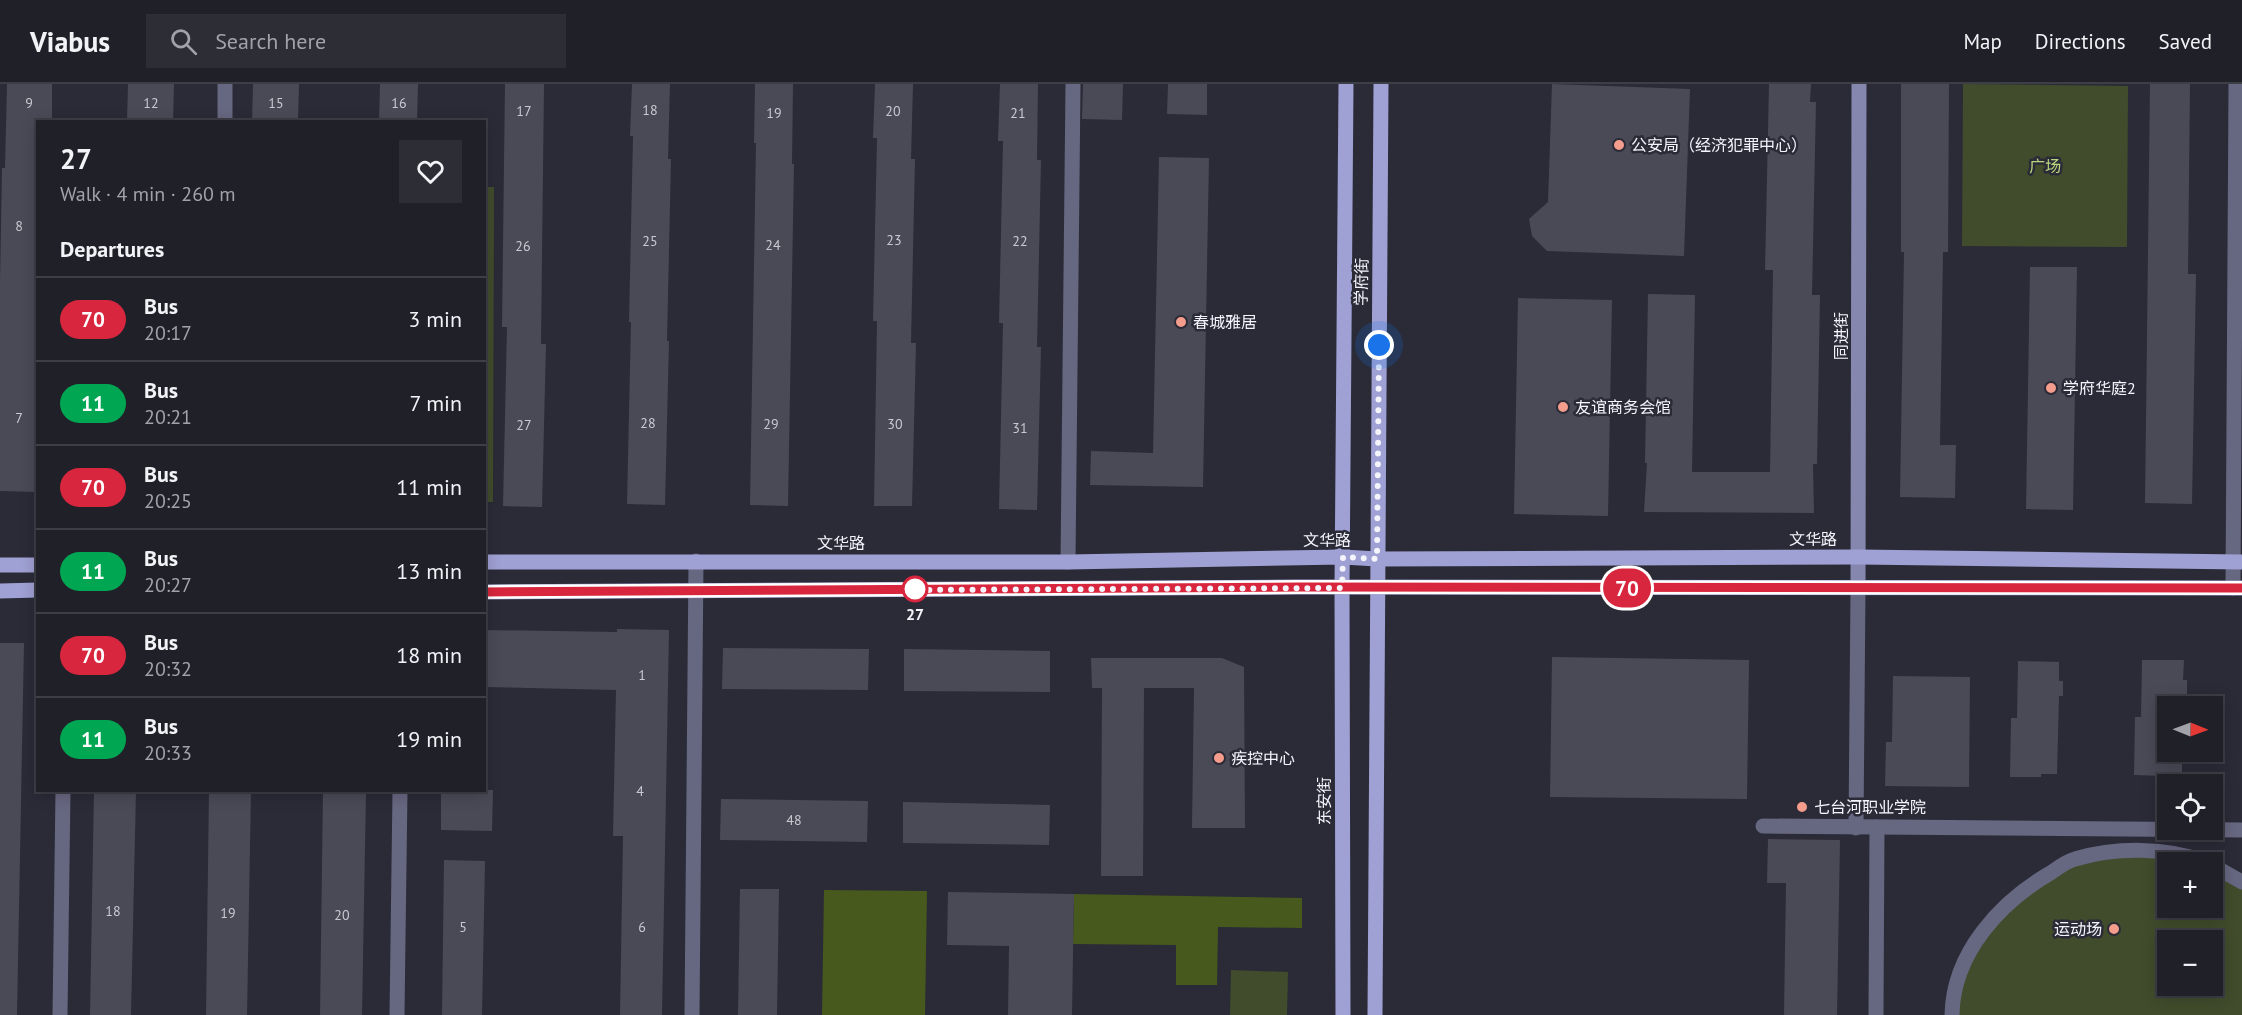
<!DOCTYPE html>
<html lang="en">
<head>
<meta charset="utf-8">
<style>
	body { margin:0; font-family:"PT Sans","Noto Sans SC",sans-serif; background:#2d2d35; color:#f1f3f6; height:100vh; display:flex; flex-direction:column; font-size:22px; white-space:nowrap }
	* { box-sizing:border-box; margin:0 }
	p { font-size:20px; color:#a2a3a8 }
	.icon { flex:none; width:33px; height:33px; fill:none; stroke:currentColor; stroke-width:2; stroke-linecap:round; stroke-linejoin:round }
	.map { position:relative; flex:1; overflow:hidden }
	.side { position:absolute; left:36px; top:36px; width:450px; height:672px; display:flex; flex-direction:column; background:#202029; border-radius:0px; box-shadow:0 3px 15px #0003,0 0 0 2px #3d3e46 }
	.side>* { flex:none }
	.badge { padding:0 12px; border-radius:20px; font-size:21px; line-height:39px }
	.needle { width:39px; rotate:91deg }
	.fabs { position:absolute; left:2157px; top:612px; display:grid; gap:12px }
	.fabs a { display:grid; place-items:center; width:66px; height:66px; border-radius:0px; background:#202029; box-shadow:0 3px 15px #0003,0 0 0 2px #3d3e46; font-size:30px }
	.you { position:absolute; width:30px; height:30px; margin:-15px; border:4px solid #fff; border-radius:50%; background:#1a73e8; box-shadow:0 0 0 9px #1a73e833 }
	.map>.badge { position:absolute; translate:-50% -50%; box-shadow:0 0 0 3px #fff }
	h2 { padding:0 24px; font-size:22px; line-height:54px }
	.round { display:grid; place-items:center; flex:none; width:63px; height:63px; border-radius:0px; background:#2d2d35 }
	.head { display:flex; align-items:center; justify-content:space-between; height:102px; padding:0 24px }
	h1 { font-size:28px; font-weight:800; line-height:45px }
	ul { padding:0; list-style:none }
	li { display:flex; align-items:center; gap:18px; height:84px; padding:0 24px; border-top:2px solid #3d3e46 }
	li div { flex:1 }
	li b { display:block; font-size:22px }
	li em { font-style:normal }
	li .badge { min-width:66px; font-weight:700; text-align:center }
	header { display:flex; align-items:center; gap:36px; box-sizing:border-box; height:84px; padding:0 30px; background:#202029; border-bottom:2px solid #3d3e46 }
	header strong { font-size:28px }
	nav { display:flex; gap:33px; margin-inline-start:auto; font-size:21px }
	.search { width:420px; height:54px; background:#2d2d35; display:flex; align-items:center; gap:15px; box-sizing:border-box; padding:0 21px; border-radius:0px; color:#a2a3a8; font-size:22px }
	.map>svg:first-child { display:block }
</style>
</head>
<body>
<header>
<strong>Viabus</strong>
<div class="search"><svg class="icon" aria-label="search" viewBox="0 0 24 24"><circle cx="10" cy="10" r="6"/><path d="M15 15l6 6"/></svg>Search here</div>
<nav><a>Map</a><a>Directions</a><a>Saved</a></nav>
</header>
<div class="map">
<svg width="2242" height="931" viewBox="0 0 2242 931">
	<rect width="100%" height="100%" fill="#2a2b37"/>
	<!-- green -->
	<g fill="#414c2c" fill-rule="evenodd">
		<polygon points="1963,0 2128,2 2127,163 1962,162"/>
		<polygon points="485,103 494,103 493,418 484,418"/>
		<path d="M2104,769L2206,778H2168V824H2212L2213,781L2242,798V931H1952L1976,857L2041,794ZM2168,856H2212V902H2168Z"/>
		<polygon points="1231,886 1288,888 1287,931 1230,931"/>
	</g>
	<!-- forest -->
	<g fill="#47591c">
		<polygon points="824,806 927,807 925,931 822,931"/>
		<polygon points="1074,810 1302,814 1302,844 1218,843 1217,901 1176,901 1176,861 1073,860"/>
	</g>
	<!-- building -->
	<g fill="#494a56">
		<polygon points="7,0 52,0 52,38 38,38 38,408 0,407 0,199 2,84 5,84"/>
		<polygon points="128,0 174,0 173,38 127,38"/>
		<polygon points="253,0 299,0 298,38 252,38"/>
		<polygon points="380,0 418,0 417,38 379,38"/>
		<polygon points="505,0 544,0 541,260 546,260 542,423 503,422 507,243 502,243"/>
		<polygon points="632,0 670,0 668,75 671,75 667,257 669,257 665,421 627,420 631,238 629,238 633,52 630,52"/>
		<polygon points="755,0 793,0 792,80 794,80 788,422 750,421 756,59 754,59"/>
		<polygon points="875,0 913,0 911,75 915,75 911,259 916,259 912,422 874,422 877,237 873,237 877,54 873,54"/>
		<polygon points="1000,0 1038,0 1037,76 1041,76 1037,263 1041,263 1037,426 999,425 1003,239 999,239 1003,57 998,57"/>
		<polygon points="1083,0 1123,0 1122,36 1082,35"/>
		<polygon points="1168,0 1207,0 1207,31 1167,30"/>
		<polygon points="1552,0 1690,5 1684,172 1547,167 1532,152 1529,135 1548,118"/>
		<polygon points="1769,0 1811,0 1810,18 1816,18 1812,211 1820,211 1817,380 1813,380 1814,429 1644,428 1647,379 1645,379 1648,210 1695,211 1692,388 1770,388 1773,186 1765,186"/>
		<polygon points="1901,0 1949,0 1948,168 1943,168 1940,361 1956,361 1955,414 1900,413 1904,168 1901,168"/>
		<polygon points="2150,0 2190,0 2188,190 2196,190 2192,420 2145,419"/>
		<polygon points="1159,73 1209,74 1203,403 1090,401 1091,367 1153,369"/>
		<polygon points="2030,183 2077,183 2073,426 2026,425"/>
		<polygon points="1518,214 1612,216 1608,432 1514,430"/>
		<polygon points="617,545 669,546 662,931 620,931 623,752 613,752 616,606 484,603 484,546 617,548"/>
		<polygon points="0,559 24,559 17,931 0,931"/>
		<polygon points="723,564 869,565 868,606 722,605"/>
		<polygon points="904,565 1050,567 1050,608 904,607"/>
		<polygon points="1552,573 1749,576 1747,715 1550,713"/>
		<polygon points="1091,574 1222,574 1244,583 1245,744 1192,744 1194,604 1144,604 1143,792 1101,792 1102,604 1092,604"/>
		<polygon points="2142,576 2184,576 2183,596 2187,596 2187,611 2183,611 2183,622 2168,622 2168,668 2182,668 2182,688 2165,688 2165,692 2134,691 2135,633 2141,633"/>
		<polygon points="2018,577 2059,578 2059,597 2063,597 2063,612 2059,612 2057,690 2041,690 2041,693 2010,693 2011,634 2017,634"/>
		<polygon points="1893,592 1970,593 1969,703 1885,702 1886,658 1892,658"/>
		<polygon points="94,706 136,706 131,931 90,931"/>
		<polygon points="209,706 251,706 247,931 206,931"/>
		<polygon points="323,706 366,706 362,931 320,931"/>
		<polygon points="441,706 493,706 492,747 441,746"/>
		<polygon points="721,715 868,717 867,758 720,756"/>
		<polygon points="903,718 1050,721 1049,761 903,759"/>
		<polygon points="1768,755 1840,756 1837,931 1784,931 1786,799 1767,799"/>
		<polygon points="444,776 485,777 482,931 442,931"/>
		<polygon points="740,805 779,805 777,931 738,931"/>
		<polygon points="948,808 1074,810 1072,931 1008,931 1009,862 947,861"/>
	</g>
	<g fill="none" stroke-linecap="round" stroke-linejoin="round">
		<!-- street -->
		<g stroke="#666780" stroke-width="15">
			<polyline points="225,38 225,0"/>
			<polyline points="1068,478 1073,0"/>
			<polyline points="2233,504 2236,0"/>
			<polyline points="1763,742 2242,746"/>
			<polyline points="1856,744 1858,503"/>
			<polyline points="2212,781 2242,798"/>
			<polyline points="60,931 63,706"/>
			<polyline points="397,931 400,706"/>
			<polyline points="692,931 696,477"/>
			<polyline points="1876,931 1877,743"/>
			<path d="M1952,931C1953,869 2000,818 2052,788C2059,783 2067,777 2075,775C2116,763 2167,763 2206,778"/>
		</g>
		<!-- secondary -->
		<polyline stroke="#8687af" stroke-width="15" points="1858,503 1859,0"/>
		<!-- primary -->
		<g stroke="#9fa0d3" stroke-width="15">
			<polyline points="484,478 1068,478 1343,473 1377,475 1859,473 2242,478"/>
			<polyline points="0,481 38,481"/>
			<polyline points="0,507 38,506"/>
			<polyline points="484,508 1299,503 2242,504"/>
			<polyline points="1343,931 1342,504 1346,0"/>
			<polyline points="1375,931 1381,0"/>
		</g>
	</g>
	<g fill="none" stroke-linecap="round" stroke-linejoin="round">
		<defs>
			<polyline id="line" points="484,508 1299,503 2242,504"/>
		</defs>
		<!-- line casing -->
		<use href="#line" stroke="#fff" stroke-width="14"/>
		<!-- line -->
		<use href="#line" stroke="#d7263d" stroke-width="9"/>
		<!-- walk -->
		<polyline stroke="#f4f4fc" stroke-width="6" stroke-dasharray="0 10.8" points="915,505 906,506 1342,504 1343,473 1377,475 1379,261"/>
	</g>
	<!-- markers -->
	<g fill="#f49d8c" stroke="#2a2b37" stroke-width="2">
		<circle cx="1619" cy="61" r="6"/>
		<circle cx="1181" cy="238" r="6"/>
		<circle cx="2051" cy="304" r="6"/>
		<circle cx="1563" cy="323" r="6"/>
		<circle cx="1219" cy="674" r="6"/>
		<circle cx="1802" cy="723" r="6"/>
		<circle cx="2114" cy="845" r="6"/>
	</g>
	<circle fill="#fff" stroke="#d7263d" stroke-width="3" cx="915" cy="505" r="12"/>
	<g text-anchor="middle" stroke-width="5" stroke-linejoin="round" paint-order="stroke">
		<!-- number labels -->
		<g font-size="14" fill="#c9cad2">
			<text x="29" y="24">9</text>
			<text x="151" y="24">12</text>
			<text x="276" y="24">15</text>
			<text x="399" y="24">16</text>
			<text x="650" y="31">18</text>
			<text x="524" y="32">17</text>
			<text x="893" y="32">20</text>
			<text x="774" y="34">19</text>
			<text x="1018" y="34">21</text>
			<text x="19" y="147">8</text>
			<text x="894" y="161">23</text>
			<text x="650" y="162">25</text>
			<text x="1020" y="162">22</text>
			<text x="773" y="166">24</text>
			<text x="523" y="167">26</text>
			<text x="19" y="339">7</text>
			<text x="648" y="344">28</text>
			<text x="771" y="345">29</text>
			<text x="895" y="345">30</text>
			<text x="524" y="346">27</text>
			<text x="1020" y="349">31</text>
			<text x="642" y="596">1</text>
			<text x="640" y="712">4</text>
			<text x="794" y="741">48</text>
			<text x="113" y="832">18</text>
			<text x="228" y="834">19</text>
			<text x="342" y="836">20</text>
			<text x="463" y="848">5</text>
			<text x="642" y="848">6</text>
		</g>
		<!-- poi labels -->
		<g font-size="16" fill="#f4f4fc" stroke="#2a2b37" text-anchor="start">
			<text x="1631" y="67">公安局（经济犯罪中心）</text>
			<text x="1193" y="244">春城雅居</text>
			<text x="2063" y="310">学府华庭2</text>
			<text x="1575" y="329">友谊商务会馆</text>
			<text x="1231" y="680">疾控中心</text>
			<text x="1814" y="729">七台河职业学院</text>
			<text x="2102" y="851" text-anchor="end">运动场</text>
		</g>
		<!-- park labels -->
		<g font-size="16" fill="#b8d57d" stroke="#2a2b37">
			<text x="2045" y="88">广场</text>
		</g>
		<!-- street labels -->
		<g font-size="16" fill="#f4f4fc" stroke="#2a2b37">
			<text transform="translate(1361 198) rotate(-89)" y="6">学府街</text>
			<text transform="translate(1841 252) rotate(-90)" y="6">同进街</text>
			<text x="1813" y="461">文华路</text>
			<text x="1327" y="462">文华路</text>
			<text x="841" y="465">文华路</text>
			<text transform="translate(1324 717) rotate(-90)" y="6">东安街</text>
		</g>
		<!-- stop labels -->
		<g font-size="16" font-weight="bold" fill="#f4f4fc" stroke="#2a2b37">
			<text x="915" y="536">27</text>
		</g>
	</g>
</svg>
<div class="fabs">
<a><svg class="needle" viewBox="-14 -14 28 28"><path d="M0-13l5 13h-10z" fill="#e53935"/><path d="M0 13l5-13h-10z" fill="#a2a3a8"/></svg></a>
<a><svg class="icon" aria-label="locate" viewBox="0 0 24 24"><circle cx="12" cy="12" r="6"/><path d="M12 2v4M12 18v4M2 12h4M18 12h4"/></svg></a>
<a>+</a>
<a>−</a>
</div>
<div class="you" style="left:1379px;top:261px"></div>
<b class="badge" style="left:1627px;top:504px;background:#d7263d;color:#fff">70</b>
<section class="side">
<div class="head"><div><h1>27</h1><p>Walk · 4 min · 260 m</p></div><a class="round"><svg class="icon" aria-label="heart" viewBox="0 0 24 24"><path d="M12 20l-8-8c-3-5 5-10 8-4 3-6 11-1 8 4z"/></svg></a></div>
<h2>Departures</h2>
<ul>
<li><span class="badge" style="background:#d7263d;color:#fff">70</span><div><b>Bus</b><p>20:17</p></div><em>3 min</em></li>
<li><span class="badge" style="background:#00a651;color:#fff">11</span><div><b>Bus</b><p>20:21</p></div><em>7 min</em></li>
<li><span class="badge" style="background:#d7263d;color:#fff">70</span><div><b>Bus</b><p>20:25</p></div><em>11 min</em></li>
<li><span class="badge" style="background:#00a651;color:#fff">11</span><div><b>Bus</b><p>20:27</p></div><em>13 min</em></li>
<li><span class="badge" style="background:#d7263d;color:#fff">70</span><div><b>Bus</b><p>20:32</p></div><em>18 min</em></li>
<li><span class="badge" style="background:#00a651;color:#fff">11</span><div><b>Bus</b><p>20:33</p></div><em>19 min</em></li>
</ul>
</section>
</div>
</body>
</html>
